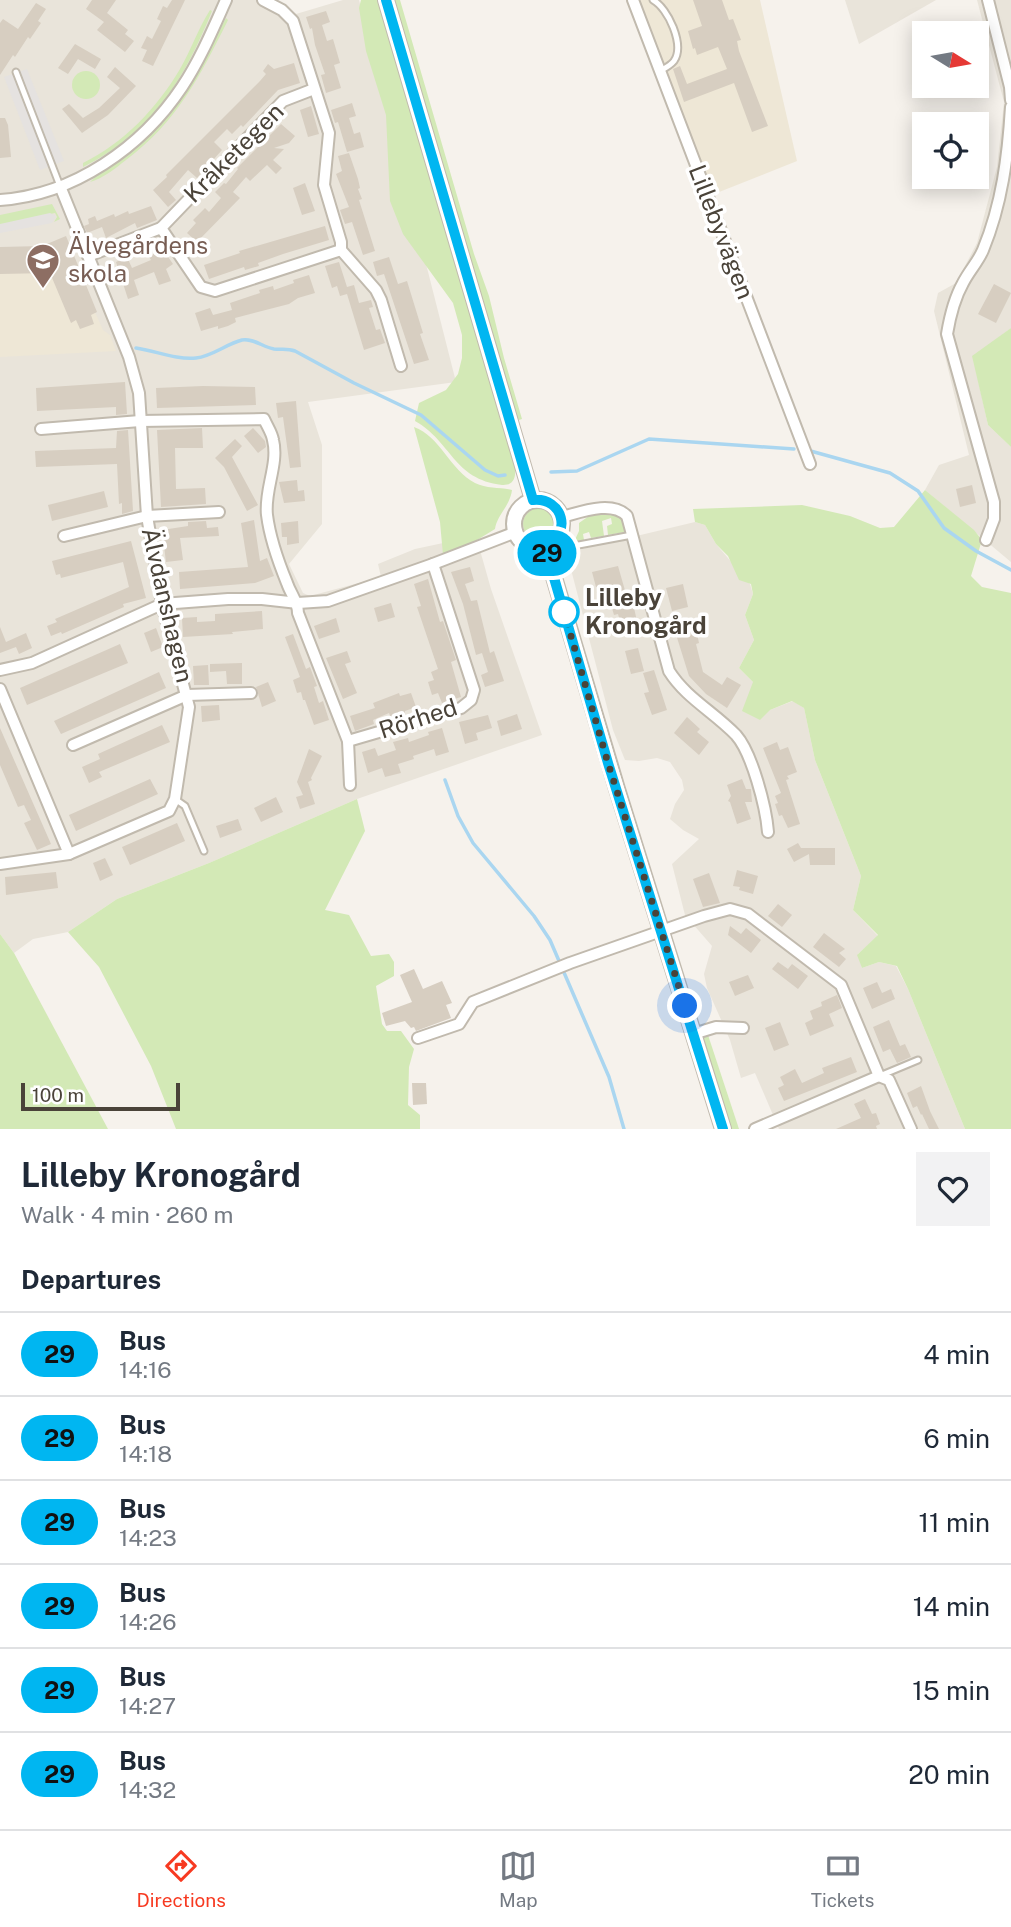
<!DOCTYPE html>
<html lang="en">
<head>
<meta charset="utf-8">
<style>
	body { margin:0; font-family:"Public Sans",sans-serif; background:#f2f2f3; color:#1f2937; height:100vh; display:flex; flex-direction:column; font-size:26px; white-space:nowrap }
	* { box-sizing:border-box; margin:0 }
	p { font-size:23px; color:#747a83 }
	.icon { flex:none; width:38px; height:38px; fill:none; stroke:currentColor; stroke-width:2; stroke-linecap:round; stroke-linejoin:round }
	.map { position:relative; height:1129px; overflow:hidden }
	.details { display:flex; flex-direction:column; background:#fff; flex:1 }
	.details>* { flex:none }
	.badge { padding:0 14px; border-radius:23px; font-size:24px; line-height:46px }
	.needle { width:46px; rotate:101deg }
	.buttons { position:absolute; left:912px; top:21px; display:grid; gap:14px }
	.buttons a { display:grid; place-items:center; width:77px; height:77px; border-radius:0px; background:#fff; box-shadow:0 4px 18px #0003; font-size:35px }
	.scale { position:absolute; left:21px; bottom:18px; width:159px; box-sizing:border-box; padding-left:7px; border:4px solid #4a4339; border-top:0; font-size:19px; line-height:24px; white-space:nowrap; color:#4a4339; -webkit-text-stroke:5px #fff; paint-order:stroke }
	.you { position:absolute; width:35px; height:35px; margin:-18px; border:5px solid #fff; border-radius:50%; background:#1a73e8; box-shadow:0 0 0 10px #1a73e833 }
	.map>.badge { position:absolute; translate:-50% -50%; box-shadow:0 0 0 4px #fff }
	h2 { padding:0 21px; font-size:26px; line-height:63px }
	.round { display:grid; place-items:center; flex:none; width:74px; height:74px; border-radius:0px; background:#f2f2f3 }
	.head { display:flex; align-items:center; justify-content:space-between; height:119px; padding:0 21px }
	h1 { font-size:33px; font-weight:700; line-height:52px }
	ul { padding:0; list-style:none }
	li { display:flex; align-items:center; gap:21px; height:84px; padding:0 21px; border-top:2px solid #e0e1e3 }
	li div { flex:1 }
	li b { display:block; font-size:26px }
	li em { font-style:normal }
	li .badge { min-width:77px; font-weight:700; text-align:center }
	.tabs { display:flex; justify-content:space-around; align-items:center; height:98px; border-top:2px solid #e0e1e3; background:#fff; font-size:19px; color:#747a83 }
	.tabs a { display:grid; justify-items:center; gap:4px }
	.tabs .on { color:#f73a21 }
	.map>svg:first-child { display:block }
</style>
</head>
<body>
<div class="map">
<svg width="1011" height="1129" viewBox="0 0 1011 1129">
	<rect width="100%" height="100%" fill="#f6f2ec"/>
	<!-- residential -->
	<g fill="#e9e4da">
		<polygon points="0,0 274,0 296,14 343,0 359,0 456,382 308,402 322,445 322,524 289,564 303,593 310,596 381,577 378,564 415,549 476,536 491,589 542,735 357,799 209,863 117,899 68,932 33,939 14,953 0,934"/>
		<polygon points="845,0 936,0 859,44"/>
		<polygon points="977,0 1011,0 1011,328 973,357 988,425 1011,447 1011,562 925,490 939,465 969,455 934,311 938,293 956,283 977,243 997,167 1004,102"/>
		<polygon points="695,522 705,525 716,544 750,584 753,594 745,615 754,640 739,668 753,682 770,710 793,701 804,708 815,760 861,876 853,910 878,936 858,954 862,968 879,962 896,966 908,989 965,1129 779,1129 755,1073 741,1078 730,1040 707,988 704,974 712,946 685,915 672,864 699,839 683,830 670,819 675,804 684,790 682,780 670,762 657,758 639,761 625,760 613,730 568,558 582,549"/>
	</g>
	<!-- education -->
	<g fill="#eee7d6">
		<polygon points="626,0 760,0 797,161 704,198"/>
		<polygon points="63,240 103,330 110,335 116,351 0,357 0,249 25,249"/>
	</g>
	<!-- green -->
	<g fill="#d3e9b6">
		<path d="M361,0H381L513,456C515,467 520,486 502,485C453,479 452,442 415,421L419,403L446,390L458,374L462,358V335L453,303L403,234L390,201L386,115L366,51L359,8Z"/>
		<polygon points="394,0 400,0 474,254 489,296 504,358 522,419 519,420 516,415"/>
		<path d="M210,10L212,11C184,80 152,133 83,167V163C124,143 157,108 180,69C191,50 198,29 210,10Z"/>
		<path d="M226,18L228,20C200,76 177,122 126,160C116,168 102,179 90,182C106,165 131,153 149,136C184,102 204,60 226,18Z"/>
		<circle cx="86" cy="85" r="14"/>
		<polygon points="52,204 60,219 54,222 57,217 55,213 0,225 0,215"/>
		<polygon points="1011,328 1011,447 988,425 972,356"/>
		<path d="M414,427C440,436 450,470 475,483C487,489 500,487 512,490C510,506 497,515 495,529L469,545L443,555L440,522Z"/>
		<polygon points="925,490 974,530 982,540 971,576 982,587 1011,593 1011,1129 965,1129 908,989 897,966 879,962 862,968 857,955 878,935 853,910 861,876 815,760 804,708 792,701 770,710 760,720 742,711 753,682 739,668 754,640 745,615 753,594 751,584 739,580 728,556 716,544 705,525 695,522 693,509 802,505 850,516 880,528 894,527"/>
		<circle cx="539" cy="524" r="16"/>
		<polygon points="604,512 620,516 626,524 625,532 608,535 607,526 612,524 611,518 602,521 604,536 591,538 589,532 583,534 584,540 574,542 579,531 579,523 589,516"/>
		<polygon points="357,799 365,831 325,910 349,915 371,956 389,954 394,962 394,976 376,986 382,1024 387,1031 401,1031 414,1049 409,1067 408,1105 420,1115 420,1129 176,1129 151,1066 99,967 68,932 117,899 209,863"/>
		<polygon points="0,934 14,953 108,1129 0,1129"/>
		<polygon points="708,1035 739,1129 731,1129 729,1126 700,1040 702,1036"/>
	</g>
	<!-- parking -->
	<g fill="#e5e2e0">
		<polygon points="27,69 64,161 40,170 4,77"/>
		<polygon points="50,213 56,216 52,223 0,233 0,224"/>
	</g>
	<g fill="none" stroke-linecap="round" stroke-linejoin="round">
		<!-- stream -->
		<g stroke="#aad6f0" stroke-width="3.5">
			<path d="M136,348C156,351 176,360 196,358C213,356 226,344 242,340C253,338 263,347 274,349C281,350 287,348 295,351L354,383L421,415L485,470L498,476L505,475"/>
			<polyline points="807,450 890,473 918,491 944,528 976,551 1011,570"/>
			<polyline points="551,472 577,471 649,439 794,449"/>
			<polyline points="445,780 458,816 473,843 534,916 550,940 609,1077 624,1129"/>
		</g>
	</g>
	<!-- building -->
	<g fill="#d7cec1">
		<polygon points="92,0 116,0 107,13 128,30 125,34 134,41 125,52 97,30 104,22 86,9"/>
		<polygon points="172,0 185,0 153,66 142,61 147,50 141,48 147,36 152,39 161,21 157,19 163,6 167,8"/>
		<polygon points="693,0 722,0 729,20 733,19 741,40 737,41 739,51 768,126 752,132 734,83 684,102 673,69 680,66 687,84 727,69 718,47 697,55 695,48 693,49 688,31 702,26"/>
		<polygon points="36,3 46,9 38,21 41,23 30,39 28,37 15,57 13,55 0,75 0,23 3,19 18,29"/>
		<polygon points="326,11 330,22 322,25 327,41 333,39 340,63 334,65 341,88 326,93 321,75 325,74 315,45 312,28 310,29 306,17"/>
		<polygon points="75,44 101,59 95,69 78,59 68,74 58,68"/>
		<polygon points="294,63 300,83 278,90 243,127 241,125 232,134 227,129 214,142 222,150 197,178 188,170 169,192 176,200 168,207 153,190 167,177 166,175 260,81 266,74 263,71 268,64 274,69"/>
		<polygon points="115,67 136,86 108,115 82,133 62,109 69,104 83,118 99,108 120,88 107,77"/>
		<polygon points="352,103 356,116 349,118 354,134 360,132 364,147 347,152 338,122 335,123 331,110"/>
		<polygon points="311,106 319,134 308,137 300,110"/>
		<polygon points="0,118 5,118 8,125 11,157 0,158"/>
		<polygon points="281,124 295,136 289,143 274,148 284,149 273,160 282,168 276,174 267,165 250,181 246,177 233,192 240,198 197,242 187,233 196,223 193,220 205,208 209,212 221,198 215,192 224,183 226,184 238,169 237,168"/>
		<polygon points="349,153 358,179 360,188 358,189 362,199 359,200 375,251 363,255 352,222 345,224 340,210 349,207 336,174 342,171 338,156"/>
		<polygon points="305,183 315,211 302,215 293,188"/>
		<polygon points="151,206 157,220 137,228 135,223 106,238 102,227 87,233 84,226 89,224 88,219 95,216 97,221 114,214 115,217 128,211 129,214"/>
		<polygon points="325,226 329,240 283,254 258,263 259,266 245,270 244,267 209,279 204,265 240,253 239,251"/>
		<polygon points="66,236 97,312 91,315 94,324 80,329 76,320 71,323 50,273 0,274 0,247 42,246"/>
		<polygon points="162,248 173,264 166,269 171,281 159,285 154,272 134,280 139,295 128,299 116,262 127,257 132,268 151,260 149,257"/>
		<polygon points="389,257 398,284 407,281 423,333 420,334 429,360 414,364 384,274 377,276 373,262"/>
		<polygon points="339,262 347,287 354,285 359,303 371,300 373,307 369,308 376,330 380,329 385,343 364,350 347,294 340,296 337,286 332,288 325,266"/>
		<polygon points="309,275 315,293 298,298 289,304 235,318 236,322 228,326 218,329 218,326 201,331 195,313 210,308 213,315 232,310 230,303 260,293 259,290 273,286 274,290 294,283 293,280"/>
		<polygon points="994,284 1011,293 996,323 978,314"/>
		<polygon points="125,382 127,414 116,415 116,407 37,411 36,388"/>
		<polygon points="203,386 255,387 256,405 157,408 156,388"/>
		<polygon points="296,401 301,467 290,468 283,417 278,418 276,403"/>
		<polygon points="202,428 203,448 175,448 176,489 205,488 206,504 161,507 157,430"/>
		<polygon points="253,428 265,441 266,447 258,453 244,436"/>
		<polygon points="128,430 133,511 122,514 122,503 119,504 117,464 36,467 35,451 116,448 117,431"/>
		<polygon points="235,439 242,446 232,457 258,505 247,511 224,467 215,458"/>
		<polygon points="297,480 298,491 304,490 305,501 284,503 279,482"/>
		<polygon points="972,485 976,503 960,507 956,489"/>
		<polygon points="104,491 108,507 52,521 48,505"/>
		<polygon points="254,520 260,561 267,558 274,576 255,583 180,589 179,572 248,567 241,523"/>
		<polygon points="206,521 207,528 218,527 219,536 180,538 183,560 166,562 162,530 188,526 188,522"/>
		<polygon points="298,521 299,543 287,545 287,537 282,537 281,523"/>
		<polygon points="131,541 146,598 123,604 124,607 62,634 61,632 51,636 47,626 57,622 55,619 129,587 123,562 61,578 60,574 56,575 52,561"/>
		<polygon points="618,566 626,594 629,594 632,599 639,630 626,634 622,620 620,621 618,614 614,615 611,605 615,604 609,584 596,587 592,572"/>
		<polygon points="470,567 474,581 465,584 471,601 477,600 490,653 494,651 504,681 485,687 481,675 488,672 482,653 476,655 463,604 451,572"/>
		<polygon points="428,579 440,622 443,621 456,660 451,662 461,697 442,703 438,693 432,695 428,682 434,680 431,672 438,669 417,607 421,606 414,584"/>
		<polygon points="683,584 688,607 672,611 666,588"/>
		<polygon points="391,603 395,617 378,622 374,608"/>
		<polygon points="262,611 263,629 232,632 233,634 183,637 182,618 197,617 197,622 215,621 215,614"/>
		<polygon points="336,618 340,632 319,639 314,626"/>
		<polygon points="691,624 692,630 696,629 699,643 696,644 703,672 722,685 727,677 741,685 727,708 706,694 689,676 674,628"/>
		<polygon points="0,627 6,642 26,633 32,648 19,654 16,647 0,653"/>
		<polygon points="156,628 163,647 151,652 144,633"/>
		<polygon points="293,634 306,669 310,667 317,686 314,687 319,703 323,701 329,720 314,725 305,700 303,700 301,692 297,693 293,680 300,677 285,637"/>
		<polygon points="120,644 128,663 27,705 20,688"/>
		<polygon points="638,648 644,671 631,674 625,651"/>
		<polygon points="347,651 351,662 345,664 357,693 343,699 326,658"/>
		<polygon points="242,663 242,684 227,684 226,671 210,672 210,664"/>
		<polygon points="208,665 209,685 194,685 193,666"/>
		<polygon points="654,670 667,710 652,715 644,693 649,692 643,673"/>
		<polygon points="159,672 166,688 61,734 54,721"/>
		<polygon points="268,682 276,701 262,707 256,687"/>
		<polygon points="399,693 400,696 411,693 416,707 405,711 405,714 391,718 389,713 373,720 374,724 355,731 350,716 375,708 373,703"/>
		<polygon points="219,705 220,720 202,722 201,706"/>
		<polygon points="517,714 522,729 501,736 497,721"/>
		<polygon points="488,715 492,728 476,733 478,740 465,744 459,722"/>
		<polygon points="687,717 700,729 697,732 709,742 699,755 674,733"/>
		<polygon points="162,725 170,742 99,772 102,777 89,783 82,767 100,759 98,754"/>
		<polygon points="0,728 51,844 37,850 24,823 31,820 24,805 18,807 0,765"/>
		<polygon points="442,728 449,752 436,756 434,749 413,756 414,759 398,764 401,773 385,777 382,768 368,773 362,752 375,748 378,756 396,750 393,742 408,738 409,742 429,735 428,732"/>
		<polygon points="777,742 780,750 788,747 797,772 787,776 789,779 786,780 800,824 788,828 782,815 779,816 775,804 778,803 775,796 781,793 763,748"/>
		<polygon points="309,749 322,756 311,778 312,780 308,782 315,804 300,809 296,797 303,795 297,782"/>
		<polygon points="150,779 158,794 76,831 69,815"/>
		<polygon points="742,779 746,789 751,789 752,802 745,802 751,819 737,824 730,802 728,801 731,796 727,785"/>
		<polygon points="276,797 283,812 261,822 254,808"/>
		<polygon points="238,819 242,830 220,838 216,826"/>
		<polygon points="177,823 185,841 130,865 122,847"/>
		<polygon points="798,843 801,848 835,848 835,865 810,865 809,854 794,862 787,849"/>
		<polygon points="105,858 113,875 100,881 93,863"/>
		<polygon points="737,870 758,876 753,894 739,890 740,887 733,886"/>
		<polygon points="56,872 58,888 6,895 5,877"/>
		<polygon points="709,873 720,903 703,907 693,879"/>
		<polygon points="778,904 792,915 782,927 768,916"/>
		<polygon points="730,926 741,934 746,928 761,940 751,953 728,935"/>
		<polygon points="824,933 845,949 839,953 846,959 839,967 813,947"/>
		<polygon points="778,962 788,969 792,964 808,976 798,989 772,969"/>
		<polygon points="414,969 423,989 442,981 452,1003 446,1005 451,1018 416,1031 414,1027 411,1028 405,1021 386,1026 382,1013 412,1002 400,975"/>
		<polygon points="748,975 754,988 735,996 729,982"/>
		<polygon points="877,982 882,993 891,989 895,999 872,1009 863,988"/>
		<polygon points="837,995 842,1008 829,1014 834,1026 810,1036 805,1023 813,1019 810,1011 822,1006 821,1002"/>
		<polygon points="889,1020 900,1046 905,1044 911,1057 897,1063 890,1049 883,1052 873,1027"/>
		<polygon points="780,1022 789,1045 774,1051 765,1028"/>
		<polygon points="851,1057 857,1072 784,1101 778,1088 784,1085 780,1077 795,1069 802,1083 824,1073 822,1068"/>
		<polygon points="412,1083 426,1083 427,1104 413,1105"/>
		<polygon points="921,1086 930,1111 939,1129 929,1129 922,1114 921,1115 917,1106 913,1108 907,1093"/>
		<polygon points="865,1099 872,1114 876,1113 880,1124 876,1126 877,1129 836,1129 861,1118 854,1104"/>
	</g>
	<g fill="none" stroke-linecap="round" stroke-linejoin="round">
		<defs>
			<g id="service">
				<path d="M653,0C668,8 685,45 674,61C670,66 665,68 660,71"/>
				<polyline points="16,72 60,186"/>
				<polyline points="568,547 632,535"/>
				<polyline points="175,799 185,806 204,851"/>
				<polyline points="882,1075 918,1060"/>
			</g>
			<g id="minor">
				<polyline points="263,0 282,10 293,21 329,133 324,185 341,242 341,250 376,290 381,300 401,366"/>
				<polyline points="633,0 810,464"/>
				<polyline points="988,0 1010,87 1011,100"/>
				<path d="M0,200C74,195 142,147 182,87C200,60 213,29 226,0"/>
				<polyline points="161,228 283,101 314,89"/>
				<polyline points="88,256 161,228 201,287 215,291 341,250"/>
				<path d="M41,429L140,421L264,419C267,426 272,433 273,440C279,464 264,490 267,515C270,539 278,561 287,583C291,595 298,601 298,613L348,741L350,785"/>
				<path d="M562,517C581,512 612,500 627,516L669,671C686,698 714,712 736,735C752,753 766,807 768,832"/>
				<polyline points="64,536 147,516 219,512"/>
				<path d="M986,540L994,519V502L947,334C950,316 954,299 963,283C969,271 978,262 983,250C1002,204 1008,156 1011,107"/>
				<polyline points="0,670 32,663 162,604 228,599 262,599 298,603 328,601 433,564 516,532"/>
				<polyline points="0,689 69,854"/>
				<polyline points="348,741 461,708 471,700 474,690 433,564"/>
				<polyline points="73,745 187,695 251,693"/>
				<polyline points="0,864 69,854 169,811 175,799 189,707 162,604 147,516 139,393 129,357 60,186"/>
				<polyline points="693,1034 716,1027 743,1028"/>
				<polyline points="418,1038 459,1024 473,1002 570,963 704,916 730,909 748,914 841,985 879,1076"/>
				<polyline points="879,1076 889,1080 911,1129"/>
				<polyline points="755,1129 879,1076"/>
			</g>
			<g id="tertiary">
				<polyline points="386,0 533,500"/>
				<circle cx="538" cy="524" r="24"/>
				<polyline points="545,547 617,789 723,1129"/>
			</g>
		</defs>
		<!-- service casing -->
		<use href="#service" stroke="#c1baae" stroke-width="9"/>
		<!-- minor casing -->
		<use href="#minor" stroke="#c1baae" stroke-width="14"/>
		<!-- tertiary casing -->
		<use href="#tertiary" stroke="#c1baae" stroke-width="18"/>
		<!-- service -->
		<use href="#service" stroke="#fff" stroke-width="5"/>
		<!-- minor -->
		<use href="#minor" stroke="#fff" stroke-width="10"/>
		<!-- tertiary -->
		<use href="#tertiary" stroke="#fff" stroke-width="14"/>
	</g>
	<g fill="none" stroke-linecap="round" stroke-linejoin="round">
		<defs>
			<path id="line" d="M386,0L533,500C563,497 573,534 545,547L608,763L723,1129"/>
		</defs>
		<!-- line casing -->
		<use href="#line" stroke="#fff" stroke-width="16"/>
		<!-- line -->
		<use href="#line" stroke="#00b6f1" stroke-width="10"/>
		<!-- walk -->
		<polyline stroke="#4a4339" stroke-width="7" stroke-dasharray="0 12.6" points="564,612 608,763 685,1006"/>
	</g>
	<!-- icons -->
	<defs>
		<symbol id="school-pin" viewBox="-11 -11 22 30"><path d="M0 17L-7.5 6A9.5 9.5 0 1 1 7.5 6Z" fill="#8d6e63" stroke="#fff"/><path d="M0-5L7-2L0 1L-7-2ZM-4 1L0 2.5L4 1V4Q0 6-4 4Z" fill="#fff"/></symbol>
	</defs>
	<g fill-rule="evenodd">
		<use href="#school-pin" x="24" y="241" width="38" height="52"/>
	</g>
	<!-- markers -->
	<circle fill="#fff" stroke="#00b6f1" stroke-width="3.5" cx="564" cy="612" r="14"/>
	<g text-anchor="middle" stroke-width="7" stroke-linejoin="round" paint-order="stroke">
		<!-- street labels -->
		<g font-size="24" fill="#4a4339" stroke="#fff">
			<text transform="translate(234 153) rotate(-45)" y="8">Kråketegen</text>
			<text transform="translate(721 232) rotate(69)" y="8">Lillebyvägen</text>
			<text transform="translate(167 605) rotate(77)" y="8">Älvdanshagen</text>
			<text transform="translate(418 719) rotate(-18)" y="8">Rörhed</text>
		</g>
		<!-- education labels -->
		<g font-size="24" fill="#785e54" stroke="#fff" text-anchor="start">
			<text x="68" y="254">Älvegårdens<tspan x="68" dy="28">skola</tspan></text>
		</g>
		<!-- stop labels -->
		<g font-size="24" font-weight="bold" fill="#4a4339" stroke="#fff" text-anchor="start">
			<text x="585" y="606">Lilleby<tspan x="585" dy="28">Kronogård</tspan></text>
		</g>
	</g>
</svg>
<div class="buttons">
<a><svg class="needle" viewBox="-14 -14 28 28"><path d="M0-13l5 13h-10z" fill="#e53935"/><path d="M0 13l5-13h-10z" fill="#747a83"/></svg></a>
<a><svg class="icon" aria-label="locate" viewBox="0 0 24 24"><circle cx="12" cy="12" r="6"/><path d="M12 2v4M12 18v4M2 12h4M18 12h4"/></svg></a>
</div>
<div class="scale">100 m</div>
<div class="you" style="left:685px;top:1006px"></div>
<b class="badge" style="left:547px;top:553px;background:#00b6f1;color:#111">29</b>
</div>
<section class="details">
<div class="head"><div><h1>Lilleby Kronogård</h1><p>Walk · 4 min · 260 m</p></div><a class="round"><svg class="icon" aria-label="heart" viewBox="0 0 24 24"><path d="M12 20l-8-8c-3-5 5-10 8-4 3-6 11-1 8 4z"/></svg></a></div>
<h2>Departures</h2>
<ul>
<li><span class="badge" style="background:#00b6f1;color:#111">29</span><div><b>Bus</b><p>14:16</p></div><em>4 min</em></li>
<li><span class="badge" style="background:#00b6f1;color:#111">29</span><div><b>Bus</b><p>14:18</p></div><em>6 min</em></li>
<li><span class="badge" style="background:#00b6f1;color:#111">29</span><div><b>Bus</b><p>14:23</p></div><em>11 min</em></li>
<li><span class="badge" style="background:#00b6f1;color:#111">29</span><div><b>Bus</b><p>14:26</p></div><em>14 min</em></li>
<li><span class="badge" style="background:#00b6f1;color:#111">29</span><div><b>Bus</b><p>14:27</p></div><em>15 min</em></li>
<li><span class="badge" style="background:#00b6f1;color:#111">29</span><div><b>Bus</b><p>14:32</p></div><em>20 min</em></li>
</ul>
</section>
<nav class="tabs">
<a class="on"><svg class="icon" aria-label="directions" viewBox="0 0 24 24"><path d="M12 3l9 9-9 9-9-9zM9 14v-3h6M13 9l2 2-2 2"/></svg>Directions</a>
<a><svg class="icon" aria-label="map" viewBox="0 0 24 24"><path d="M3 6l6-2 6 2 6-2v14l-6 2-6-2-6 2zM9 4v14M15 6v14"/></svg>Map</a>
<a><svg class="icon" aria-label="tickets" viewBox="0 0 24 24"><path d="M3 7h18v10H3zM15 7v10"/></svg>Tickets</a>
</nav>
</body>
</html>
